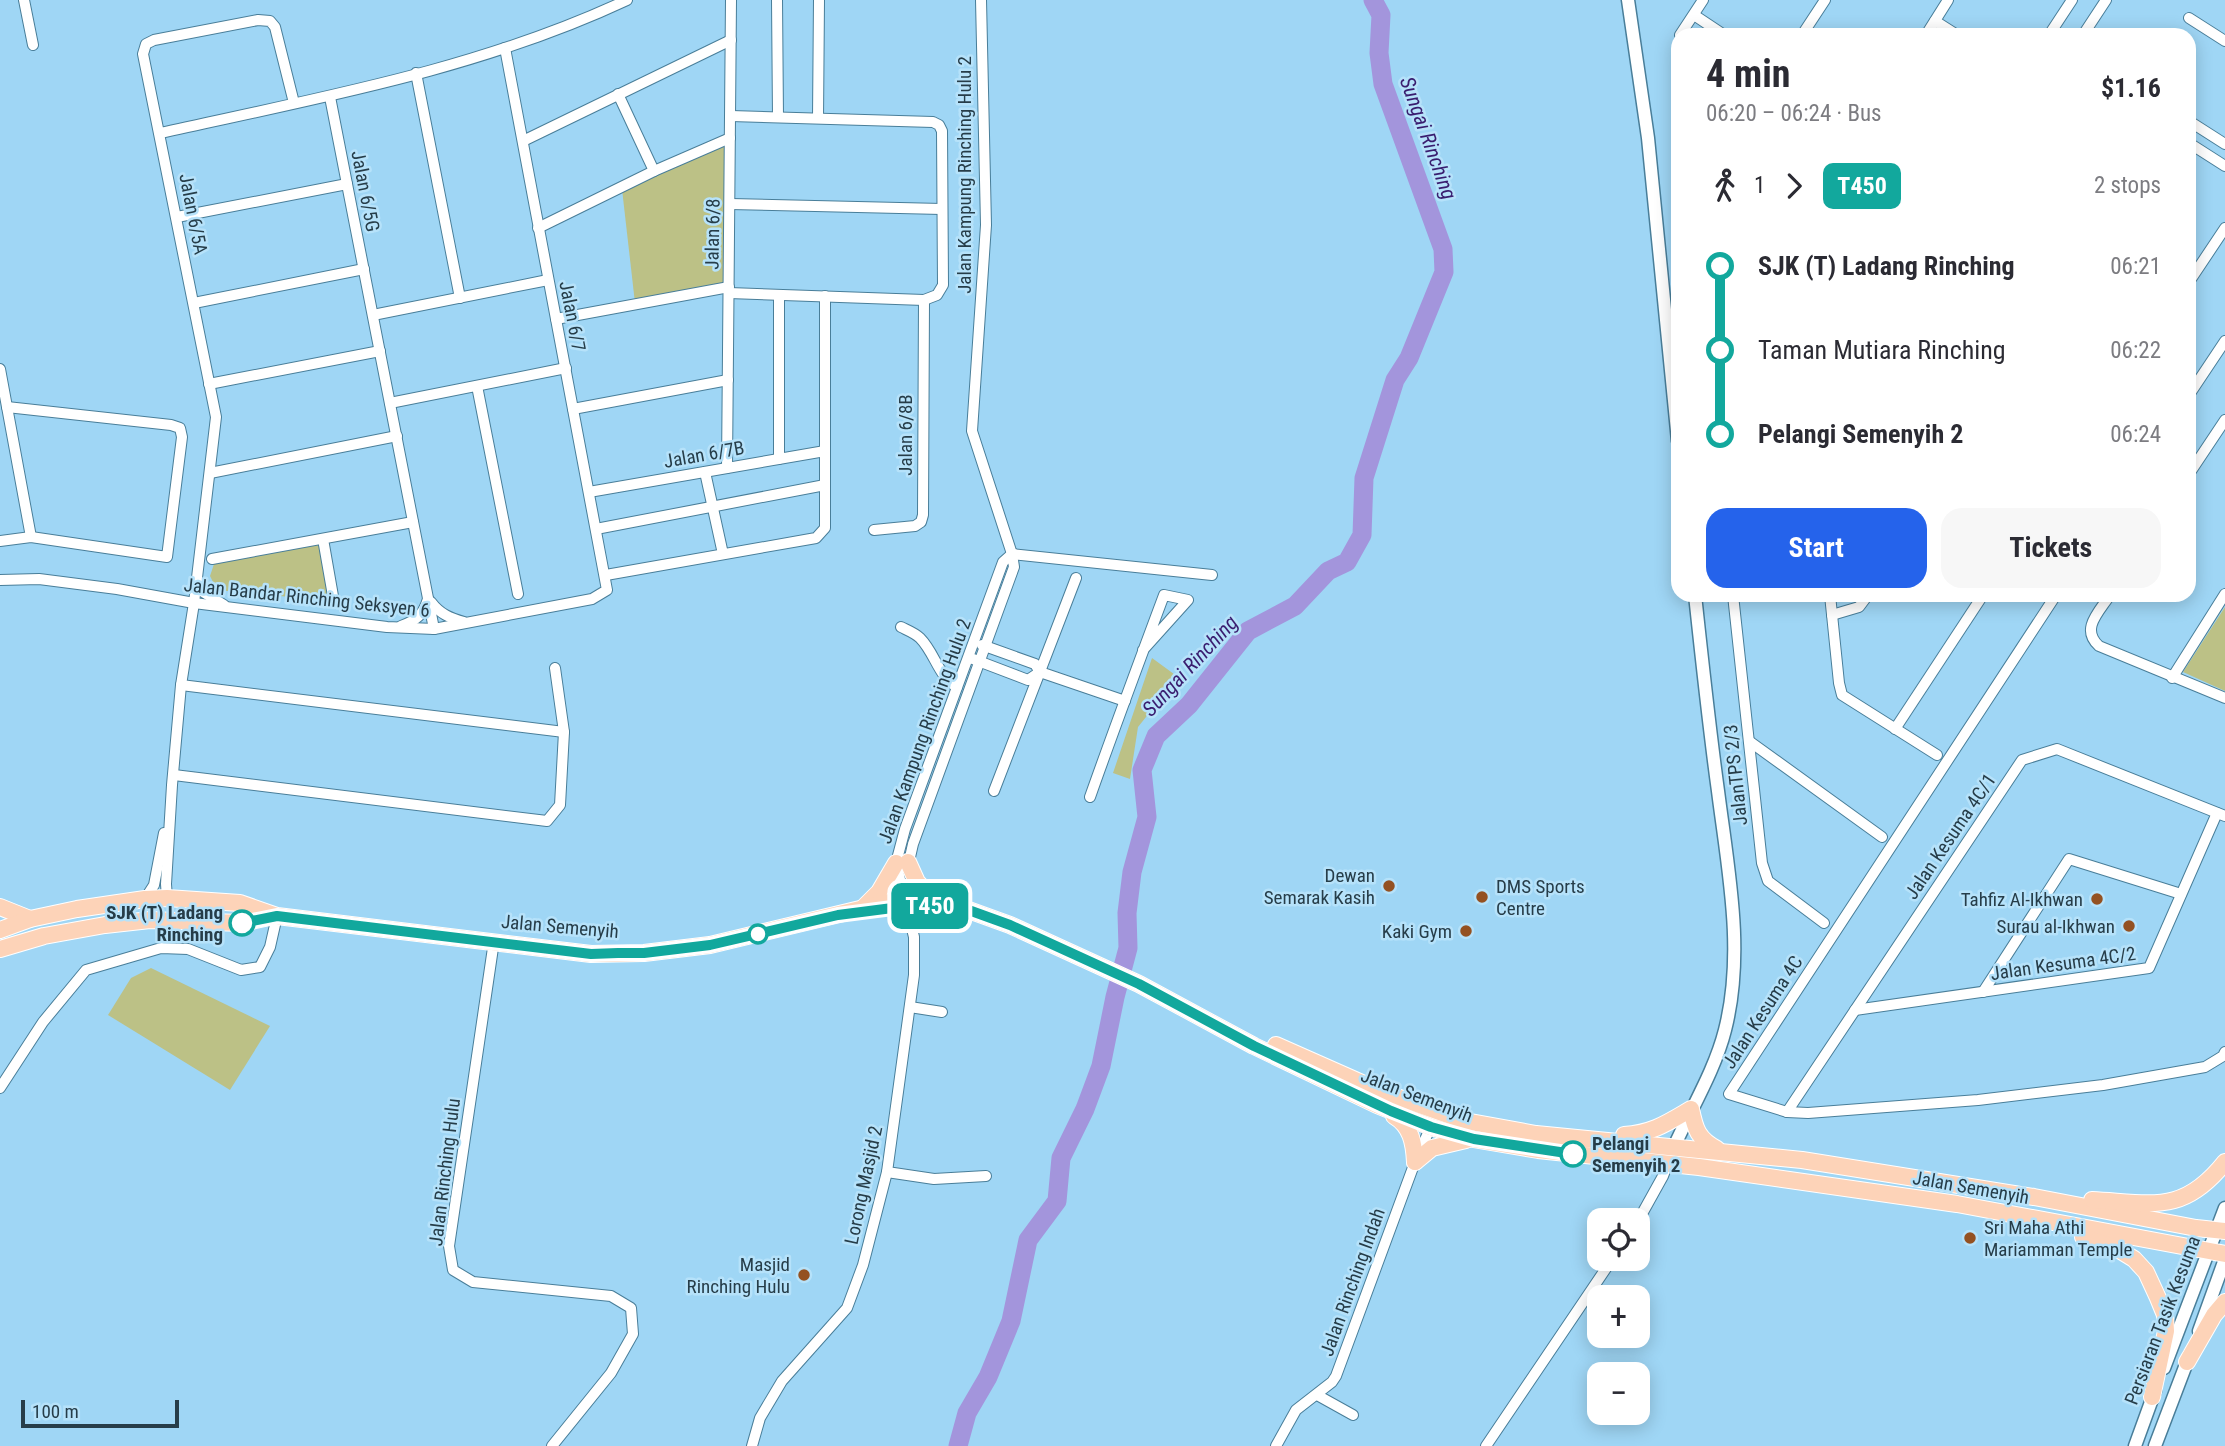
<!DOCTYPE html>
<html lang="en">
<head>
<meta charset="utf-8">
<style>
	body { margin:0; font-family:"Roboto Condensed",sans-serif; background:#f7f7f7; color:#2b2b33; height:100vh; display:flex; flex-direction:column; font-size:26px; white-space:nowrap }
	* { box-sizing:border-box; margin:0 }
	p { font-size:23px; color:#7c7c81 }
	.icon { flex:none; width:38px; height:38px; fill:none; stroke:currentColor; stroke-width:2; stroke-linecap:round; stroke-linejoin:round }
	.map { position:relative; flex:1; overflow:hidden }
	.details { position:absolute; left:1671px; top:28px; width:525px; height:574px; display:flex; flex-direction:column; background:#fff; border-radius:21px; box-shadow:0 4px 18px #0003 }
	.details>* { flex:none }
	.badge { padding:0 14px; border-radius:10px; font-size:24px; line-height:46px }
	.controls { position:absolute; left:1587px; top:1208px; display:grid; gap:14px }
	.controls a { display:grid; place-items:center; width:63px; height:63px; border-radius:14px; background:#fff; box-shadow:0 4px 18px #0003; font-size:35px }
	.scale { position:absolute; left:21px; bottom:18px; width:158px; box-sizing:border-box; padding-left:7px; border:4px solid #263d49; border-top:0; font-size:19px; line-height:24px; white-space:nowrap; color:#263d49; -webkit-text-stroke:5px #b6e2fa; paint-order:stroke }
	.map>.badge { position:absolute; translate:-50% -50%; box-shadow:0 0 0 4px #fff }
	.legs { display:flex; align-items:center; gap:10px; height:77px; padding:0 35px; font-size:23px }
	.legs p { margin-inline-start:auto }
	.headline { display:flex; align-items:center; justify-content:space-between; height:119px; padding:0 35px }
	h1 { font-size:38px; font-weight:700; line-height:52px }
	.primary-button { display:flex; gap:14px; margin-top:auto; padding:14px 35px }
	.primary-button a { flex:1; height:80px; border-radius:21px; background:#2563eb; color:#fff; font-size:28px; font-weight:700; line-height:80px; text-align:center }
	.primary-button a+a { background:#f7f7f7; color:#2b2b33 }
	ul { padding:0 35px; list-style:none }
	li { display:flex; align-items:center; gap:24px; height:84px; font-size:26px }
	li i { display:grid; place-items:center; width:10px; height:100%; margin:0 9px; background:currentColor }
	li i::after { content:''; width:18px; height:18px; margin:-9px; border:5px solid; border-radius:50%; background:#fff }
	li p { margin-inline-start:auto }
	li:first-child i { background:linear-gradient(#0000 50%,currentColor 0) }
	li:last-child i { background:linear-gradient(currentColor 50%,#0000 0) }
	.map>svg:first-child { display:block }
</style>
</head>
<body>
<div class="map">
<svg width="2225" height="1446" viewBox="0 0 2225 1446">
	<rect width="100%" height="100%" fill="#9fd6f5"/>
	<!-- green -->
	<g fill="#bcc186">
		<polygon points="729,141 728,286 635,303 622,189"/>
		<polygon points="321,543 332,601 217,590 210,576 214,564"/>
		<polygon points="2225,607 2225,691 2183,672"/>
		<polygon points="1152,658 1178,677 1138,727 1130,779 1113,773"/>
		<polygon points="151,968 270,1026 230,1090 108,1015 131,978"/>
	</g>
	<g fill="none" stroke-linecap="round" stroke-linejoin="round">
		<!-- river -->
		<polyline stroke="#a395dc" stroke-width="19" points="958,1446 967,1413 988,1377 1011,1321 1028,1240 1057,1201 1061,1158 1085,1109 1101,1066 1115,997 1128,948 1127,913 1132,872 1147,817 1142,770 1156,736 1189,705 1248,631 1295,606 1328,571 1347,562 1362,535 1364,478 1395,380 1409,358 1444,272 1443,249 1383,84 1379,53 1381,15 1373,0"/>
		<defs>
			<g id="minor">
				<polyline points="24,0 33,45"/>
				<polyline points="777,0 778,117"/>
				<polyline points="1694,15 1724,35"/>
				<polyline points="2189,18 2225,41"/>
				<polyline points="1935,21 1957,35"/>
				<polyline points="1680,35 1703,0"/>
				<polyline points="1802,35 1825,0"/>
				<polyline points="1926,35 1948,0"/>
				<polyline points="2049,35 2072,0"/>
				<polyline points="2083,35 2106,0"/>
				<polyline points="416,73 460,298"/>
				<polyline points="618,94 654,171"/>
				<polyline points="330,97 434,629"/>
				<polyline points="818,118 819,0"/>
				<polyline points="2189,121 2225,144"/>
				<path d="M160,133C318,98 480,69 627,0"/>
				<polyline points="523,141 731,40"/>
				<polyline points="2189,143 2225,166"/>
				<polyline points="730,204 942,209"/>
				<polyline points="177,217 347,184"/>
				<polyline points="538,228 654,171 730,138"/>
				<polyline points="2189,282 2225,228"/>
				<polyline points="729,293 924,300 937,295 943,285 942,131 939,125 933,122 731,116"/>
				<polyline points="779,295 779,459"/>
				<polyline points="194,303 364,269"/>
				<polyline points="373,315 548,280"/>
				<polyline points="556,319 729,287"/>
				<polyline points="0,369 31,537"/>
				<polyline points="209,384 380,351"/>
				<polyline points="477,386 518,594"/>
				<polyline points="2189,395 2225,341"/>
				<polyline points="390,403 566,368"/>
				<polyline points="573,409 728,380"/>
				<polyline points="727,468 731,0"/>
				<polyline points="705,472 723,554"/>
				<polyline points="210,473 397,436"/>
				<polyline points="2189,474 2225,420"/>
				<polyline points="589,492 825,451"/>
				<polyline points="596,529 825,485"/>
				<polyline points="874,530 915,526 921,522 923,515 924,300"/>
				<polyline points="323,539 333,596"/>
				<polyline points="0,541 31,537 167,557 182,437 180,428 171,425 7,407"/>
				<polyline points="212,559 413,522"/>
				<polyline points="606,575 816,538 825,528 825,296"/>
				<polyline points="0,580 39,579 117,589 194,603 387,627 434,629 592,599 607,590 505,48"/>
				<polyline points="197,581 203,592 224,605"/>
				<polyline points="1733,595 1762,863 1768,881 1824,923"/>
				<polyline points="1830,595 1839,683 1842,695 1937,755"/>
				<polyline points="2056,595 1729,1094 1787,1112 1808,1113 1978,1100 2103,1085 2205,1067 2223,1056 2225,1052"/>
				<path d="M2110,595C2099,612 2080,629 2099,646L2225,698"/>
				<path d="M431,602C440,614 450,618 464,622"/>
				<polyline points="1832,615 1859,607 1868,595"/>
				<path d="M401,626C417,620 423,615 428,599"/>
				<path d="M901,627C907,630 915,633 920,638C935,653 939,678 957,687"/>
				<polyline points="973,659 1028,680 1040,672 1035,664 982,645"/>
				<polyline points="1040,672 1125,701"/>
				<polyline points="2172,678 2225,594"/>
				<polyline points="181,685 564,732"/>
				<polyline points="1895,729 1983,595"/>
				<polyline points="1749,741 1882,837"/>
				<polyline points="174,775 547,821 560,805 564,732 555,668"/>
				<polyline points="994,791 1076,578"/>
				<path d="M1090,797C1114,729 1139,662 1164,595L1188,600L1143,650"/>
				<polyline points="908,866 913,844 1014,567 1012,554 972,431 986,225 981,0"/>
				<polyline points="167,898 166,884 172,785 181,685 194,603 216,417 143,54 146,44 154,40 258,20 270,21 275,27 294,103"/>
				<polyline points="145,899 154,885 164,833"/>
				<polyline points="494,941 449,1246 453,1270 473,1282 611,1296 631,1308 633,1334 611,1373 552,1446"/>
				<polyline points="1983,992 2069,859 2181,894"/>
				<polyline points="910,1007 942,1012"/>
				<polyline points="1855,1010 2149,968 2217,813"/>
				<polyline points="0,1088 43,1022 86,970 161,948 188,949 241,970 260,967 270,947 277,916"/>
				<polyline points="1787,1112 2022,760 2057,749 2225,816"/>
				<polyline points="887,1172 934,1179 986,1176"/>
				<polyline points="1638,1221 1663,1176 1674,1147"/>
				<polyline points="1317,1395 1353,1415"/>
				<polyline points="752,1446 760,1418 782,1381 847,1308 863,1265 887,1172 914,975 914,937 896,863 905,829 1003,562 1012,554 1212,575"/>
				<polyline points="1276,1446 1296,1410 1332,1382 1336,1376 1415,1162 1432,1124"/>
				<polyline points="1486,1446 1613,1258"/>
			</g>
			<g id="tertiary">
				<polyline points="1628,0 1648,138 1678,441"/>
				<path d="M1674,1147C1691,1109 1715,1070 1725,1030C1745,952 1728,870 1718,791C1709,726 1702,660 1695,595"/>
				<polyline points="2199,1331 2225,1259"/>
				<polyline points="2164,1368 2225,1208"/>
				<polyline points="2135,1446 2155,1391"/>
				<polyline points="2155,1446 2190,1354"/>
			</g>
			<g id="primary">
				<polyline points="908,862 917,882 937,903"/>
				<polyline points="0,907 30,919"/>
				<polyline points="864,907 879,892 896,863"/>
				<polyline points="0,930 30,919 77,909 145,899 167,898 240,903 277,916 591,954 644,953 710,945 906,898 963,908 1010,925 1139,984 1254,1046 1377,1105 1431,1127 1473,1139 1538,1150 1699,1167 1957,1204 2225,1254"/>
				<polyline points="0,949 44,936 105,925 150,920 242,923 274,916"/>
				<polyline points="1276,1045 1380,1091 1465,1121 1536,1134 1802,1160 2034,1197 2196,1228 2225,1231"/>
				<path d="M1394,1116C1411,1126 1414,1143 1415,1162"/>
				<path d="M1624,1135C1653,1133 1667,1123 1691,1109C1695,1129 1698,1139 1717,1149"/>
				<polyline points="1415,1162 1432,1148 1466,1140"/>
				<path d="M2092,1200C2152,1203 2183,1215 2225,1162"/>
				<polyline points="2083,1237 2116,1248 2134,1259 2146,1272 2158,1298 2165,1315 2166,1331 2152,1397"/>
				<polyline points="2187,1362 2214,1315 2225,1302"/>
			</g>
		</defs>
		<!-- minor casing -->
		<use href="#minor" stroke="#497e99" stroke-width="12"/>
		<!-- tertiary casing -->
		<use href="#tertiary" stroke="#497e99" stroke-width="15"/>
		<!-- primary casing -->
		<use href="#primary" stroke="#fff" stroke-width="18"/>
		<!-- minor -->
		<use href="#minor" stroke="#fff" stroke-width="10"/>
		<!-- tertiary -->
		<use href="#tertiary" stroke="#fff" stroke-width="12"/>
		<!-- primary -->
		<use href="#primary" stroke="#fdd3b8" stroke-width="16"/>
	</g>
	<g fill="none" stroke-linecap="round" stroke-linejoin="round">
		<defs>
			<polyline id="line-1" points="242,923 277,916 591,954 618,953 644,953 710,945 838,915 908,906 963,908 1010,925 1139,984 1254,1046 1391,1111 1431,1127 1474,1139 1573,1154"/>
		</defs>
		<!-- line-1 casing -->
		<use href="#line-1" stroke="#fff" stroke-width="16"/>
		<!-- line-1 -->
		<use href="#line-1" stroke="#12a89d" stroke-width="10"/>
	</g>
	<!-- markers -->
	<g fill="#945121" stroke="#b6e2fa" stroke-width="2.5">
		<circle cx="1389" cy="886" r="7"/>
		<circle cx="1482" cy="897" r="7"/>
		<circle cx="2097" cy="899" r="7"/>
		<circle cx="2129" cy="926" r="7"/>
		<circle cx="1466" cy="931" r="7"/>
		<circle cx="1970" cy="1238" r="7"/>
		<circle cx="804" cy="1275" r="7"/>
	</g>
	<g fill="#fff" stroke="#12a89d" stroke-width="3.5">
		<circle cx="242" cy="923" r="12"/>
		<circle cx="758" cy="934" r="9"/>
		<circle cx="1573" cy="1154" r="12"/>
	</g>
	<g text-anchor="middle" stroke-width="5" stroke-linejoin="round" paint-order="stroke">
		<!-- street labels -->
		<g font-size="19" fill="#263d49" stroke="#b6e2fa">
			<text transform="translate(964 175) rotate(-90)" y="7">Jalan Kampung Rinching Hulu 2</text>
			<text transform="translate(366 191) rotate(79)" y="7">Jalan 6/5G</text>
			<text transform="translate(194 214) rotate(79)" y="7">Jalan 6/5A</text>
			<text transform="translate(712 234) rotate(-89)" y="7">Jalan 6/8</text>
			<text transform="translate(573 316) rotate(79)" y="7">Jalan 6/7</text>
			<text transform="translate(905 435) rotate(-90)" y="7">Jalan 6/8B</text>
			<text transform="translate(704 454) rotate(-10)" y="7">Jalan 6/7B</text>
			<text transform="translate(307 597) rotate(6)" y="7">Jalan Bandar Rinching Seksyen 6</text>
			<text transform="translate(924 731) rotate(-70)" y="7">Jalan Kampung Rinching Hulu 2</text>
			<text transform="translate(1735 775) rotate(-96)" y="7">JalanTPS 2/3</text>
			<text transform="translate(1950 836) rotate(-56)" y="7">Jalan Kesuma 4C/1</text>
			<text transform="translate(560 926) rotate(5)" y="7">Jalan Semenyih</text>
			<text transform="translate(2063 963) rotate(-8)" y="7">Jalan Kesuma 4C/2</text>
			<text transform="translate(1762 1012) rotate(-57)" y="7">Jalan Kesuma 4C</text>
			<text transform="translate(1417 1095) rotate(21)" y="7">Jalan Semenyih</text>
			<text transform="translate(444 1172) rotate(-83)" y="7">Jalan Rinching Hulu</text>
			<text transform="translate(863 1185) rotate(-78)" y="7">Lorong Masjid 2</text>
			<text transform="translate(1971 1187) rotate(10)" y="7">Jalan Semenyih</text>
			<text transform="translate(1352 1282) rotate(-70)" y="7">Jalan Rinching Indah</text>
			<text transform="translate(2162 1320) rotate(-69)" y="7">Persiaran Tasik Kesuma</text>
		</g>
		<!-- poi labels -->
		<g font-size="19" fill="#263d49" stroke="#b6e2fa" text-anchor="end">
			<text x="1375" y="882">Dewan<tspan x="1375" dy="22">Semarak Kasih</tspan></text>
			<text x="1496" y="893" text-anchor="start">DMS Sports<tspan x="1496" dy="22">Centre</tspan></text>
			<text x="2083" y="906">Tahfiz Al-Ikhwan</text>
			<text x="2115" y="933">Surau al-Ikhwan</text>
			<text x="1452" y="938">Kaki Gym</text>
			<text x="1984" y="1234" text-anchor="start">Sri Maha Athi<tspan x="1984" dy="22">Mariamman Temple</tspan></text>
			<text x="790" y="1271">Masjid<tspan x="790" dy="22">Rinching Hulu</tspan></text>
		</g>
		<!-- stop labels -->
		<g font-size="19" font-weight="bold" fill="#263d49" stroke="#b6e2fa" text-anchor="end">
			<text x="223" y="919">SJK (T) Ladang<tspan x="223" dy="22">Rinching</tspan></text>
			<text x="1592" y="1150" text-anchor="start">Pelangi<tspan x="1592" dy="22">Semenyih 2</tspan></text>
		</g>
		<!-- water labels -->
		<g font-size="21" font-style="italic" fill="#391d6f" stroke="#b6e2fa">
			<text transform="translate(1428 138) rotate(70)" y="7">Sungai Rinching</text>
			<text transform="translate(1190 666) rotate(-47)" y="7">Sungai Rinching</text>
		</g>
	</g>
</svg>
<div class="controls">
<a><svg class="icon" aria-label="locate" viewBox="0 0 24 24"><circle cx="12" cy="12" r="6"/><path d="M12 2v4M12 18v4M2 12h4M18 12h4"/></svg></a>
<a>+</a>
<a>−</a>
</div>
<div class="scale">100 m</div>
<b class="badge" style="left:930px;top:906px;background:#12a89d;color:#fff">T450</b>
<section class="details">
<div class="headline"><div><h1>4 min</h1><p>06:20 – 06:24 · Bus</p></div><b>$1.16</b></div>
<div class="legs"><svg class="icon" aria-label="walk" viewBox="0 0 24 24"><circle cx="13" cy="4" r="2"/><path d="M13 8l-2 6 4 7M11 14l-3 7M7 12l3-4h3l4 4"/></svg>1<svg class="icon" aria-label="forward" viewBox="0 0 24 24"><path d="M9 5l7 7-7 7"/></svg><b class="badge" style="background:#12a89d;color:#fff">T450</b><p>2 stops</p></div>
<ul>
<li><i style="color:#12a89d"></i><b>SJK (T) Ladang Rinching</b><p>06:21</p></li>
<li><i style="color:#12a89d"></i><span>Taman Mutiara Rinching</span><p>06:22</p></li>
<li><i style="color:#12a89d"></i><b>Pelangi Semenyih 2</b><p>06:24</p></li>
</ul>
<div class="primary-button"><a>Start</a><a>Tickets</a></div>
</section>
</div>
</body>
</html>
